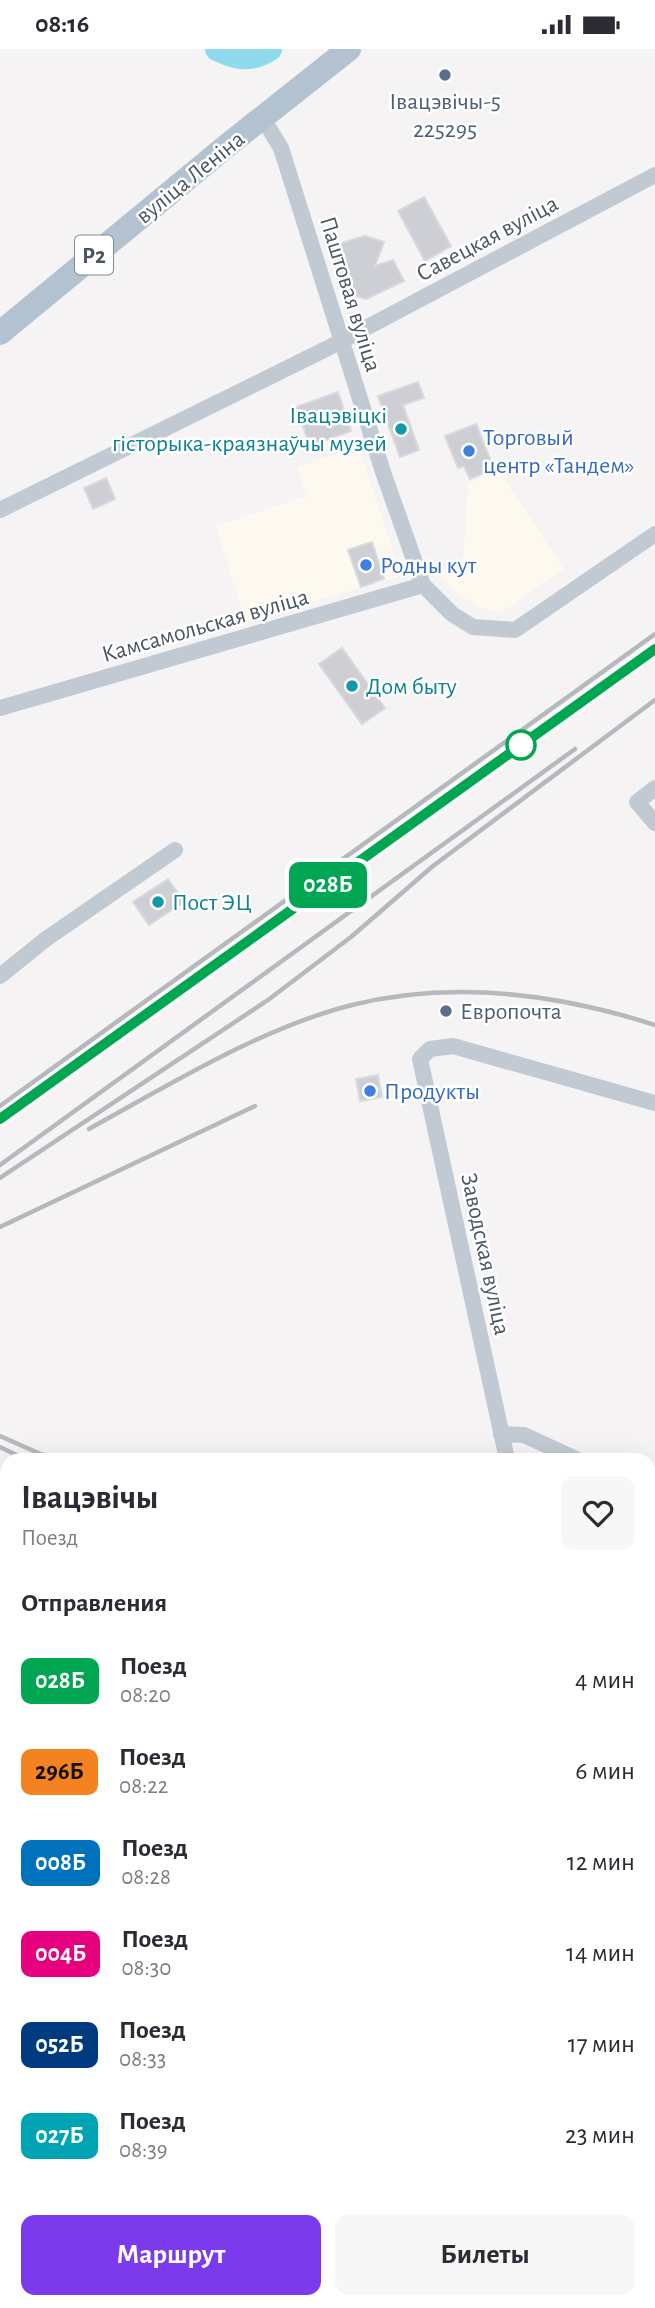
<!DOCTYPE html>
<html lang="ru">
<head>
<meta charset="utf-8">
<style>
	body { margin:0; font-family:"Alegreya Sans",sans-serif; background:#f7f7f7; color:#2b2b33; height:100vh; display:flex; flex-direction:column; font-size:26px; white-space:nowrap }
	* { box-sizing:border-box; margin:0 }
	p { font-size:23px; color:#7c7c81 }
	.icon { flex:none; width:38px; height:38px; fill:none; stroke:currentColor; stroke-width:2; stroke-linecap:round; stroke-linejoin:round }
	.map { position:relative; flex:1; overflow:hidden }
	.panel { position:absolute; left:0px; top:1404px; width:656px; height:856px; display:flex; flex-direction:column; background:#fff; border-radius:21px 21px 0 0; box-shadow:0 7px 28px #0002 }
	.panel>* { flex:none }
	.badge { padding:0 14px; border-radius:10px; font-size:24px; line-height:46px }
	.map>.badge { position:absolute; translate:-50% -50%; box-shadow:0 0 0 4px #fff }
	h2 { padding:0 21px; font-size:26px; line-height:63px }
	.round { display:grid; place-items:center; flex:none; width:74px; height:74px; border-radius:14px; background:#f7f7f7 }
	.head { display:flex; align-items:center; justify-content:space-between; height:119px; padding:0 21px }
	h1 { font-size:33px; font-weight:700; line-height:52px }
	.cta { display:flex; gap:14px; margin-top:auto; padding:14px 21px }
	.cta a { flex:1; height:80px; border-radius:14px; background:#7c3aed; color:#fff; font-size:28px; font-weight:700; line-height:80px; text-align:center }
	.cta a+a { background:#f7f7f7; color:#2b2b33 }
	ul { padding:0; list-style:none }
	li { display:flex; align-items:center; gap:21px; height:91px; padding:0 21px }
	li div { flex:1 }
	li b { display:block; font-size:26px }
	li em { font-style:normal }
	li .badge { min-width:77px; font-weight:700; text-align:center }
	.status { display:flex; justify-content:space-between; align-items:center; height:49px; padding:0 35px; background:#fff; direction:ltr }
	.status svg { height:19px; fill:currentColor }
	.map>svg:first-child { display:block }
</style>
</head>
<body>
<div class="status"><b>08:16</b><svg viewBox="0 0 49 12"><path d="M0 12V9h3v3zM5 12V6h3v6zM10 12V3h3v9zM15 12V0h3v12zM26 1h20v11H26zM47 4h2v5h-2z"/></svg></div>
<div class="map">
<svg width="655" height="2259" viewBox="0 0 655 2259">
	<rect width="100%" height="100%" fill="#f5f3f3"/>
	<!-- commercial -->
	<g fill="#fdf9ef">
		<polygon points="358,397 401,527 246,572 215,477 306,447 297,418"/>
		<polygon points="499,421 564,520 502,563 480,559 453,541 435,520 463,510 468,435"/>
	</g>
	<g fill="none" stroke-linecap="round" stroke-linejoin="round">
		<!-- river -->
		<path stroke="#90daee" stroke-width="24" d="M217,0C237,10 251,12 270,0"/>
	</g>
	<!-- building -->
	<g fill="#cdcfd5" stroke="#d7d9de" stroke-width="2">
		<polygon points="424,148 451,197 425,212 398,162"/>
		<polygon points="365,187 384,193 375,217 393,211 404,232 366,250 343,243 329,198"/>
		<polygon points="418,333 424,349 403,356 419,401 400,408 378,347"/>
		<polygon points="338,343 351,382 310,397 296,358"/>
		<polygon points="476,375 494,420 470,430 464,417 458,419 445,387"/>
		<polygon points="106,429 115,450 93,460 84,439"/>
		<polygon points="372,493 384,530 361,538 348,501"/>
		<polygon points="342,599 385,659 362,675 319,615"/>
		<polygon points="168,830 184,853 149,876 133,853"/>
		<polygon points="378,1026 382,1048 360,1052 356,1030"/>
	</g>
	<g fill="none" stroke-linecap="round" stroke-linejoin="round">
		<!-- minor -->
		<g stroke="#c1cad2" stroke-width="16">
			<polyline points="262,68 281,99 383,423 423,536 452,565 473,578 515,581 655,485"/>
			<polyline points="0,461 328,299 655,126"/>
			<polyline points="0,659 423,536"/>
			<polyline points="655,739 637,753 655,774"/>
			<polyline points="0,927 46,890 175,801"/>
			<polyline points="501,1385 524,1386 576,1410"/>
			<polyline points="507,1410 420,1010 430,1000 453,997 655,1054"/>
			<polyline points="649,1443 655,1445"/>
			<polyline points="649,1752 655,1750"/>
			<polyline points="649,2046 655,2072"/>
		</g>
		<!-- primary -->
		<polyline stroke="#b3c2d1" stroke-width="24" points="0,284 229,95 349,0"/>
		<!-- rail -->
		<g stroke="#b5b8bd" stroke-width="4.5">
			<polyline points="0,1057 655,585"/>
			<polyline points="0,1070 655,600"/>
			<path d="M89,1080C169,1036 263,978 352,956C452,931 558,945 655,976"/>
			<polyline points="0,1116 575,700"/>
			<polyline points="0,1129 268,951 351,888 433,817 655,651"/>
			<polyline points="0,1178 255,1057"/>
			<polyline points="0,1387 52,1410"/>
			<polyline points="0,1398 25,1410"/>
			<polyline points="394,2252 395,2259"/>
			<polyline points="406,2252 408,2259"/>
		</g>
	</g>
	<g fill="none" stroke-linecap="round" stroke-linejoin="round">
		<defs>
			<polyline id="line" points="0,1070 655,600"/>
		</defs>
		<!-- line casing -->
		<use href="#line" stroke="#fff" stroke-width="16"/>
		<!-- line -->
		<use href="#line" stroke="#00a651" stroke-width="10"/>
	</g>
	<!-- markers -->
	<g fill="#5c6f8a" stroke="#fff" stroke-width="2.5">
		<circle cx="445" cy="26" r="7"/>
		<circle cx="446" cy="962" r="7"/>
	</g>
	<g fill="#0f9aa8" stroke="#fff" stroke-width="2.5">
		<circle cx="401" cy="380" r="7"/>
		<circle cx="352" cy="637" r="7"/>
		<circle cx="158" cy="853" r="7"/>
	</g>
	<g fill="#3f7fe0" stroke="#fff" stroke-width="2.5">
		<circle cx="469" cy="402" r="7"/>
		<circle cx="366" cy="516" r="7"/>
		<circle cx="370" cy="1042" r="7"/>
	</g>
	<circle fill="#fff" stroke="#00a651" stroke-width="3.5" cx="521" cy="696" r="14"/>
	<g text-anchor="middle" stroke-width="5" stroke-linejoin="round" paint-order="stroke">
		<!-- shield labels -->
		<rect fill="#fff" stroke="#808990" stroke-width="2" x="75" y="186.5" width="38" height="39" rx="5"/>
		<g font-size="23" font-weight="bold" fill="#4a5661">
			<text x="94" y="214">Р2</text>
		</g>
		<!-- service labels -->
		<g font-size="24" fill="#4e5e75" stroke="#fff">
			<text x="445" y="60">Івацэвічы-5<tspan x="445" dy="28">225295</tspan></text>
			<text x="460" y="970" text-anchor="start">Европочта</text>
		</g>
		<!-- street labels -->
		<g font-size="24" fill="#4a5661" stroke="#fff">
			<text transform="translate(190 128) rotate(-39)" y="8">вуліца Леніна</text>
			<text transform="translate(487 189) rotate(-28)" y="8">Савецкая вуліца</text>
			<text transform="translate(351 245) rotate(73)" y="8">Паштовая вуліца</text>
			<text transform="translate(205 576) rotate(-16)" y="8">Камсамольская вуліца</text>
			<text transform="translate(486 1205) rotate(78)" y="8">Заводская вуліца</text>
		</g>
		<!-- culture labels -->
		<g font-size="24" fill="#0d838f" stroke="#fff" text-anchor="start">
			<text x="387" y="374" text-anchor="end">Івацэвіцкі<tspan x="387" dy="28">гісторыка-краязнаўчы музей</tspan></text>
			<text x="366" y="645">Дом быту</text>
			<text x="172" y="861">Пост ЭЦ</text>
		</g>
		<!-- shop labels -->
		<g font-size="24" fill="#366cbe" stroke="#fff" text-anchor="start">
			<text x="483" y="396">Торговый<tspan x="483" dy="28">центр «Тандем»</tspan></text>
			<text x="380" y="524">Родны кут</text>
			<text x="384" y="1050">Продукты</text>
		</g>
	</g>
</svg>
<b class="badge" style="left:328px;top:836px;background:#00a651;color:#fff">028Б</b>
<section class="panel">
<div class="head"><div><h1>Івацэвічы</h1><p>Поезд</p></div><a class="round"><svg class="icon" aria-label="heart" viewBox="0 0 24 24"><path d="M12 20l-8-8c-3-5 5-10 8-4 3-6 11-1 8 4z"/></svg></a></div>
<h2>Отправления</h2>
<ul>
<li><span class="badge" style="background:#00a651;color:#fff">028Б</span><div><b>Поезд</b><p>08:20</p></div><em>4 мин</em></li>
<li><span class="badge" style="background:#f58220;color:#111">296Б</span><div><b>Поезд</b><p>08:22</p></div><em>6 мин</em></li>
<li><span class="badge" style="background:#0072bc;color:#fff">008Б</span><div><b>Поезд</b><p>08:28</p></div><em>12 мин</em></li>
<li><span class="badge" style="background:#e6007e;color:#fff">004Б</span><div><b>Поезд</b><p>08:30</p></div><em>14 мин</em></li>
<li><span class="badge" style="background:#003b80;color:#fff">052Б</span><div><b>Поезд</b><p>08:33</p></div><em>17 мин</em></li>
<li><span class="badge" style="background:#00a3b4;color:#fff">027Б</span><div><b>Поезд</b><p>08:39</p></div><em>23 мин</em></li>
</ul>
<div class="cta"><a>Маршрут</a><a>Билеты</a></div>
</section>
</div>
</body>
</html>
